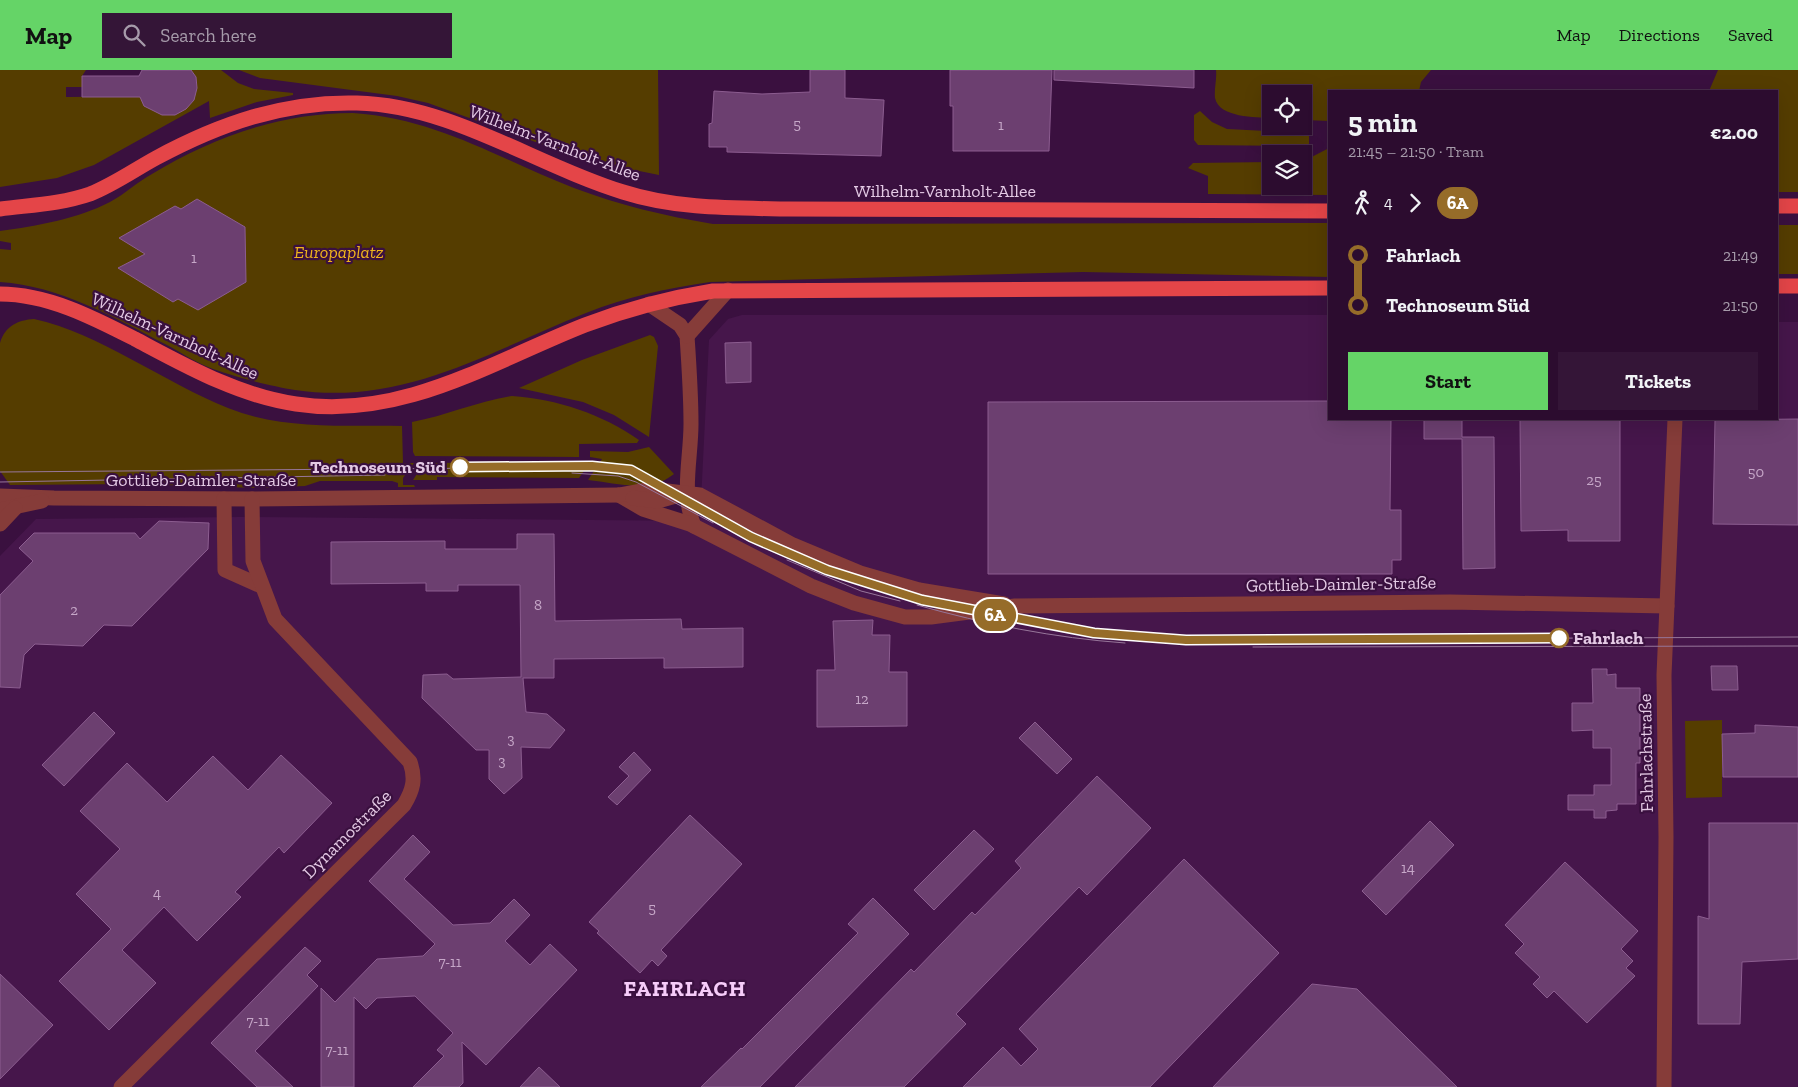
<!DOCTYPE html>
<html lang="en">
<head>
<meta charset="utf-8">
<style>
	body { margin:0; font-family:"Zilla Slab",serif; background:#341537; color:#f1f3f6; height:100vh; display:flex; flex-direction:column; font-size:19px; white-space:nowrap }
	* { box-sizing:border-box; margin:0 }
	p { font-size:16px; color:#a69baa }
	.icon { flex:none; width:28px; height:28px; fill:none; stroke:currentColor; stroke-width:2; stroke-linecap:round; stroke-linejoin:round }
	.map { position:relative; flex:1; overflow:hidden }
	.details { position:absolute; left:1328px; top:20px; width:450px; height:330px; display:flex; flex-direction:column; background:#2c0c2f; border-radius:0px; box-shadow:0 5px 20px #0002,0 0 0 1px #482c4b }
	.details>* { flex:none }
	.badge { padding:0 10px; border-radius:16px; font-size:18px; line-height:32px }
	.fabs { position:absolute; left:1262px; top:15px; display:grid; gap:10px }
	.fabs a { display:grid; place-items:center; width:50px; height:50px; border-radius:0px; background:#2c0c2f; box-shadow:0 5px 20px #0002,0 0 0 1px #482c4b; font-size:25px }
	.map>.badge { position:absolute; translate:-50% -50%; box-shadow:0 0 0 2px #fff }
	.legs { display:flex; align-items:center; gap:8px; height:55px; padding:0 20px; font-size:16px }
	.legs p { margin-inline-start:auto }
	.summary { display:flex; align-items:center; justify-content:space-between; height:85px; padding:0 20px }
	h1 { font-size:28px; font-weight:800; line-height:38px }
	.cta { display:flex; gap:10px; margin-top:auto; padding:10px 20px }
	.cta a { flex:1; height:58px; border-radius:0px; background:#65d467; color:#111; font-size:20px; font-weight:800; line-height:58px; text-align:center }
	.cta a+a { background:#341537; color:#f1f3f6 }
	ul { padding:0 20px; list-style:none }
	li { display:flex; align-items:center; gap:18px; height:50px; font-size:19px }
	li i { display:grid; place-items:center; width:8px; height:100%; margin:0 6px; background:currentColor }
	li i::after { content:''; width:12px; height:12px; margin:-6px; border:4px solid; border-radius:50%; background:#2c0c2f }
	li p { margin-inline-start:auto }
	li:first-child i { background:linear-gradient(#0000 50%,currentColor 0) }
	li:last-child i { background:linear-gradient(currentColor 50%,#0000 0) }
	header { display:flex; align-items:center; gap:30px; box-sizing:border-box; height:70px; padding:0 25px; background:#65d467; color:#111 }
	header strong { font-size:24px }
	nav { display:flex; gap:28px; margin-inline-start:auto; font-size:18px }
	.search { width:350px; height:45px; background:#341537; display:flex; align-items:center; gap:12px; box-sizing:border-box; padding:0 18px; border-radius:0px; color:#a69baa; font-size:19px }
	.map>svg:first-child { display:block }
</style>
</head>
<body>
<header>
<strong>Map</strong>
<div class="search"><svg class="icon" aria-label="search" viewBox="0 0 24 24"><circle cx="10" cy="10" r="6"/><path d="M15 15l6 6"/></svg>Search here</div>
<nav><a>Map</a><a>Directions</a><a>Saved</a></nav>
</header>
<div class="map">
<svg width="1798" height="1017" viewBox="0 0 1798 1017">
	<rect width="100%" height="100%" fill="#3a103f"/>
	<!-- built -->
	<polygon fill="#46164b" points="742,245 1329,245 1329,349 1776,349 1776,252 1798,252 1798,1017 0,1017 0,486 36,449 241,447 700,451 709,270 728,249"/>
	<!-- green -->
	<g fill="#553d00">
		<polygon points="0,0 86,0 82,6 82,17 66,17 66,27 187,26 188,0 221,0 238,13 254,19 293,23 293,25 257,32 210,48 209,31 94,95 57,108 0,117"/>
		<polygon points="239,0 658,0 659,105 585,90 428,33 397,26 260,8"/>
		<path d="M1216,0H1431L1421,12L1419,21H1329V51L1304,50V24H1271V48C1256,47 1219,48 1215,28C1214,19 1217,9 1216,0Z"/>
		<polygon points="1718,0 1798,0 1798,122 1776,122 1776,21 1709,21"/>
		<polygon points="1200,41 1212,52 1227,59 1309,63 1309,74 1291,76 1198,75 1194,70 1194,45"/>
		<path d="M353,43C438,49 497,88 574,118C619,135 665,146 713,154L1329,153V207L1083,202L710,212C668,218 626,227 586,243C490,281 404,336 295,320C270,316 231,306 208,297C193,291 179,281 165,274C113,247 60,216 0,212V179L11,180V173L0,171V161C37,156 77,149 110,132C125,124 137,112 152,104C213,67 280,43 353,43Z"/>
		<polygon points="1329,78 1329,125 1208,124 1208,106 1188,98 1193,93 1271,92 1271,116 1304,116 1304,91"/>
		<rect x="1776" y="155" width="22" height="49"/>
		<path d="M34,249C99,263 165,313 228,338C283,360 345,355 402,356L403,393H414L403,408V415H414L415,417H398V413L392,411H320L305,416L258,418L134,414L10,415L0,401V273C5,256 18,250 34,249Z"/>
		<polygon points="650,265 654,267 658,276 649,367 614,345 583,332 519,318 582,290"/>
		<path d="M512,326C557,329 602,344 639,370L637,373L579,374V387L415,386L413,382L412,352C446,346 478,331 512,326Z"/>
		<path d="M649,377L674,404C649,424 617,413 588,410L602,389L590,387V381L628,382Z"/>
		<polygon points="590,392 579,408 437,407 437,410 413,410 424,393"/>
		<polygon points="1722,650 1722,727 1686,728 1685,651"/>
	</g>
	<!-- building -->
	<g fill="#6c3f70" stroke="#8c5d90">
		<polygon points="142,0 191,0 196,7 197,18 194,30 186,39 175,45 162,45 144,36 140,27 82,27 82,6 139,6"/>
		<polygon points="810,0 845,0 845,28 884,30 881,86 727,82 727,77 709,77 709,54 712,53 714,21 762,24 810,22"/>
		<polygon points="950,0 1052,0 1049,81 953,81 953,36 950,36"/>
		<polygon points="1054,0 1194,0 1194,18 1054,10"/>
		<polygon points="197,129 245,157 246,212 198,240 178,229 173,232 118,198 145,184 119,168 175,136 181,139"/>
		<polygon points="751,272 751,312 726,313 725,273"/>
		<polygon points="1329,331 1329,349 1391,349 1390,440 1401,440 1401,490 1392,490 1392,504 988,504 988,332"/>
		<polygon points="1424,349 1462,349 1462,367 1494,367 1495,498 1463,499 1462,369 1424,369"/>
		<polygon points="1520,349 1620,349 1620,471 1568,471 1568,460 1521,461"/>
		<polygon points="1798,349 1798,455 1713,454 1715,350"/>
		<polygon points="159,451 209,453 208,479 132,556 104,555 83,576 35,574 24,585 20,618 0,617 0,525 33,491 19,478 34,463 135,463 140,469"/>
		<polygon points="517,464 554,464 555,551 681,549 682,559 743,558 743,597 664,598 664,588 554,589 554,608 523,608 526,642 547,644 565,660 550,678 521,677 522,708 504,724 489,709 489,680 476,680 422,628 423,605 447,604 453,609 521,607 520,515 458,515 458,521 426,521 426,513 331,514 331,472 445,471 445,479 517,479"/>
		<polygon points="873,550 872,565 890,565 889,602 907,602 907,656 817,657 817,600 835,600 833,551"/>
		<polygon points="1711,596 1737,596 1738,620 1712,620"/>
		<polygon points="1592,599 1607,599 1607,605 1616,604 1616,618 1640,618 1640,693 1636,693 1636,734 1617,734 1617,740 1606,741 1606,748 1594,748 1594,740 1568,740 1568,725 1594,725 1594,715 1611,715 1611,678 1593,678 1593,660 1572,661 1572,633 1593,633"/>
		<polygon points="94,642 115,663 64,716 42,695"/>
		<polygon points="1035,652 1072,689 1057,704 1019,668"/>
		<polygon points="1755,655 1798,657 1798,707 1723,707 1722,664 1755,663"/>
		<polygon points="634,682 651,700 617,735 608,727 629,706 619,697"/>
		<polygon points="281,685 332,733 284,783 279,777 235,822 241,827 197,871 164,837 122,880 156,913 109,960 59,911 111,859 76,824 120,779 80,741 127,693 167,732 213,686 248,720"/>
		<polygon points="1097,706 1151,758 1087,825 1079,817 956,944 966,954 904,1017 795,1017 911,899 914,902 972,842 975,845 1021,798 1015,791"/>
		<polygon points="690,745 742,794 661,880 667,886 658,896 652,890 640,903 597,863 599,861 589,852"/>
		<polygon points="1430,751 1454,775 1386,845 1362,821"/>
		<polygon points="1709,753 1798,753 1798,889 1742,892 1740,954 1698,954 1698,846 1709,849"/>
		<polygon points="974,760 994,779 934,840 914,820"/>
		<polygon points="413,765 430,782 404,809 453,855 490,853 514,829 530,845 505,871 530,895 550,874 577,900 486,995 462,972 463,1013 459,1017 413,1017 444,986 437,980 453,963 415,926 377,928 366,939 354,927 354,1017 321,1017 321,918 335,932 377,889 423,886 435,874 369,811"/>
		<polygon points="1184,789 1279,883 1150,1017 963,1017 1003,977 1021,996 1038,979 1019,959"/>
		<polygon points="1565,792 1638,861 1621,879 1633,891 1626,898 1635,906 1587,953 1554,921 1547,928 1533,914 1540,907 1515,883 1524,874 1505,855"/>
		<polygon points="873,828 909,864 760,1017 701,1017 741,978 742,979 858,863 848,854"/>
		<polygon points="305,877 321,891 307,905 318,916 255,981 293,1017 257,1017 211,973"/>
		<polygon points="0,904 53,955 0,1009"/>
		<polygon points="1312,914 1357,919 1457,1017 1213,1017"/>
		<polygon points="539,997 560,1017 520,1017"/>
	</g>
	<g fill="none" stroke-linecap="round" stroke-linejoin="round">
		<!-- street -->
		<g stroke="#863c39" stroke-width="15">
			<path d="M649,234L680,255L687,266C689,295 691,325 691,354C691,388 681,424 694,456"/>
			<polyline points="687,266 728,220"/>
			<polyline points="619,425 643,439 690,454 811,516 854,533 905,547 931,547 1015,536 1450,532 1667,536"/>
			<polyline points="0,426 54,428 252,429 619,425 651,419 700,425 793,475 860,503 919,520 1004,534"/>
			<polyline points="633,428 658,431 679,425"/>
			<polyline points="224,429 225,500 261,516"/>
			<polyline points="0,440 42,431"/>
			<polyline points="0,454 15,438"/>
			<path d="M121,1017L404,735C413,720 416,709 410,692L275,549L253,491L252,429"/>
			<polyline points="1664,1017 1666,767 1664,605 1675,349"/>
		</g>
		<!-- primary -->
		<g stroke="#e44548" stroke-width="15">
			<polyline points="1776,136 1798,136"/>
			<path d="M0,139C30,135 61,134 90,124C113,115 134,100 156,88C219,54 284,31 357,33C451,35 535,95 623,122C676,139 732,138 787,139L1329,141"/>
			<polyline points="1776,216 1798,216"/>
			<path d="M0,224C48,224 94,248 135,269C186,296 239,326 296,334C402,350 491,292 585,255C627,239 669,228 713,221L1329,218"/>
		</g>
		<!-- tram -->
		<g stroke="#97769a" stroke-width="1">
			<polyline points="0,402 611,397 631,400 643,404 751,467 778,479 827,500 903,525 975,541 1094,563 1186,570 1798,567"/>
			<polyline points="572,403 618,406 636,412 713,453"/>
			<polyline points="0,412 385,405"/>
			<polyline points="787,490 861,521 900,531"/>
			<path d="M917,535C984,554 1055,568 1125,573"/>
			<polyline points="1253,577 1798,576"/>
		</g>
	</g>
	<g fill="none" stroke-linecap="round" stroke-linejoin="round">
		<defs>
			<polyline id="line-1" points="460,397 592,396 631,400 751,467 827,500 922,530 1094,563 1186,570 1559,568"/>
		</defs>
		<!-- line-1 casing -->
		<use href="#line-1" stroke="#fff" stroke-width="11"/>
		<!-- line-1 -->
		<use href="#line-1" stroke="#966c29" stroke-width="8"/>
	</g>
	<!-- markers -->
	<g fill="#fff" stroke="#966c29" stroke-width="2.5">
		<circle cx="460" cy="397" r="9"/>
		<circle cx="1559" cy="568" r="9"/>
	</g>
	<g text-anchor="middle" stroke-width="4.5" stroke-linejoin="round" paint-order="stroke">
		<!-- number labels -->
		<g font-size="15" fill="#c6a7c8">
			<text x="797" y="59">5</text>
			<text x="1001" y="60">1</text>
			<text x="194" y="193">1</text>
			<text x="1756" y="407">50</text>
			<text x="1594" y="415">25</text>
			<text x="538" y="540">8</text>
			<text x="74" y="545">2</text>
			<text x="862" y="634">12</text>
			<text x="511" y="674">3</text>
			<text x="502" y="696">3</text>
			<text x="1408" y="803">14</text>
			<text x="157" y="828">4</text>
			<text x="652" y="843">5</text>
			<text x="450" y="897">7-11</text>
			<text x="258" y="956">7-11</text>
			<text x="337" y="985">7-11</text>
		</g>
		<!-- street labels -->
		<g font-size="18" fill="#e4cae5" stroke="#3a103f">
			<text transform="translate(555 73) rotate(21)" y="6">Wilhelm-Varnholt-Allee</text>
			<text x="945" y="127">Wilhelm-Varnholt-Allee</text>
			<text transform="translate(175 266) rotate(25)" y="6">Wilhelm-Varnholt-Allee</text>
			<text x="201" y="416">Gottlieb-Daimler-Straße</text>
			<text transform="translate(1341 514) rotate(-1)" y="6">Gottlieb-Daimler-Straße</text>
			<text transform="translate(1646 683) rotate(-91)" y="6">Fahrlachstraße</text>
			<text transform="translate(347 764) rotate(-45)" y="6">Dynamostraße</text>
		</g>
		<!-- park labels -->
		<g font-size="18" font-style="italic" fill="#efb41c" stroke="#3a103f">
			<text x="339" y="188">Europaplatz</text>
		</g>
		<!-- stop labels -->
		<g font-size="18" font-weight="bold" fill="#e4cae5" stroke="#3a103f" text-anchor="end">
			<text x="446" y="403">Technoseum Süd</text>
			<text x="1573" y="574" text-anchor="start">Fahrlach</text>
		</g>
		<!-- district labels -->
		<g font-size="22" font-weight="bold" letter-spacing="1" fill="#f6ccf9" stroke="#3a103f">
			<text x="685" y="926">FAHRLACH</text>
		</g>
	</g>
</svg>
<div class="fabs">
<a><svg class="icon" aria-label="locate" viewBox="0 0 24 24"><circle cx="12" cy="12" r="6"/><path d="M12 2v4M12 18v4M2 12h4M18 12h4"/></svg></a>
<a><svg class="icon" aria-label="layers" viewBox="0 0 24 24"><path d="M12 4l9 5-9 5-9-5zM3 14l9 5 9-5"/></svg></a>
</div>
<b class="badge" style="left:995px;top:545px;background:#966c29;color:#fff">6A</b>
<section class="details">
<div class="summary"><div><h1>5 min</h1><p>21:45 – 21:50 · Tram</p></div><b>€2.00</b></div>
<div class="legs"><svg class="icon" aria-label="walk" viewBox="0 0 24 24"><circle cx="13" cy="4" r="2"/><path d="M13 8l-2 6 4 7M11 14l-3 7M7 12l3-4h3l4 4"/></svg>4<svg class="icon" aria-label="forward" viewBox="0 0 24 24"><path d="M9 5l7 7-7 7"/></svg><b class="badge" style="background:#966c29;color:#fff">6A</b></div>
<ul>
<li><i style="color:#966c29"></i><b>Fahrlach</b><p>21:49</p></li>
<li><i style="color:#966c29"></i><b>Technoseum Süd</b><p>21:50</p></li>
</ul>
<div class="cta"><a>Start</a><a>Tickets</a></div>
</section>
</div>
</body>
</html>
